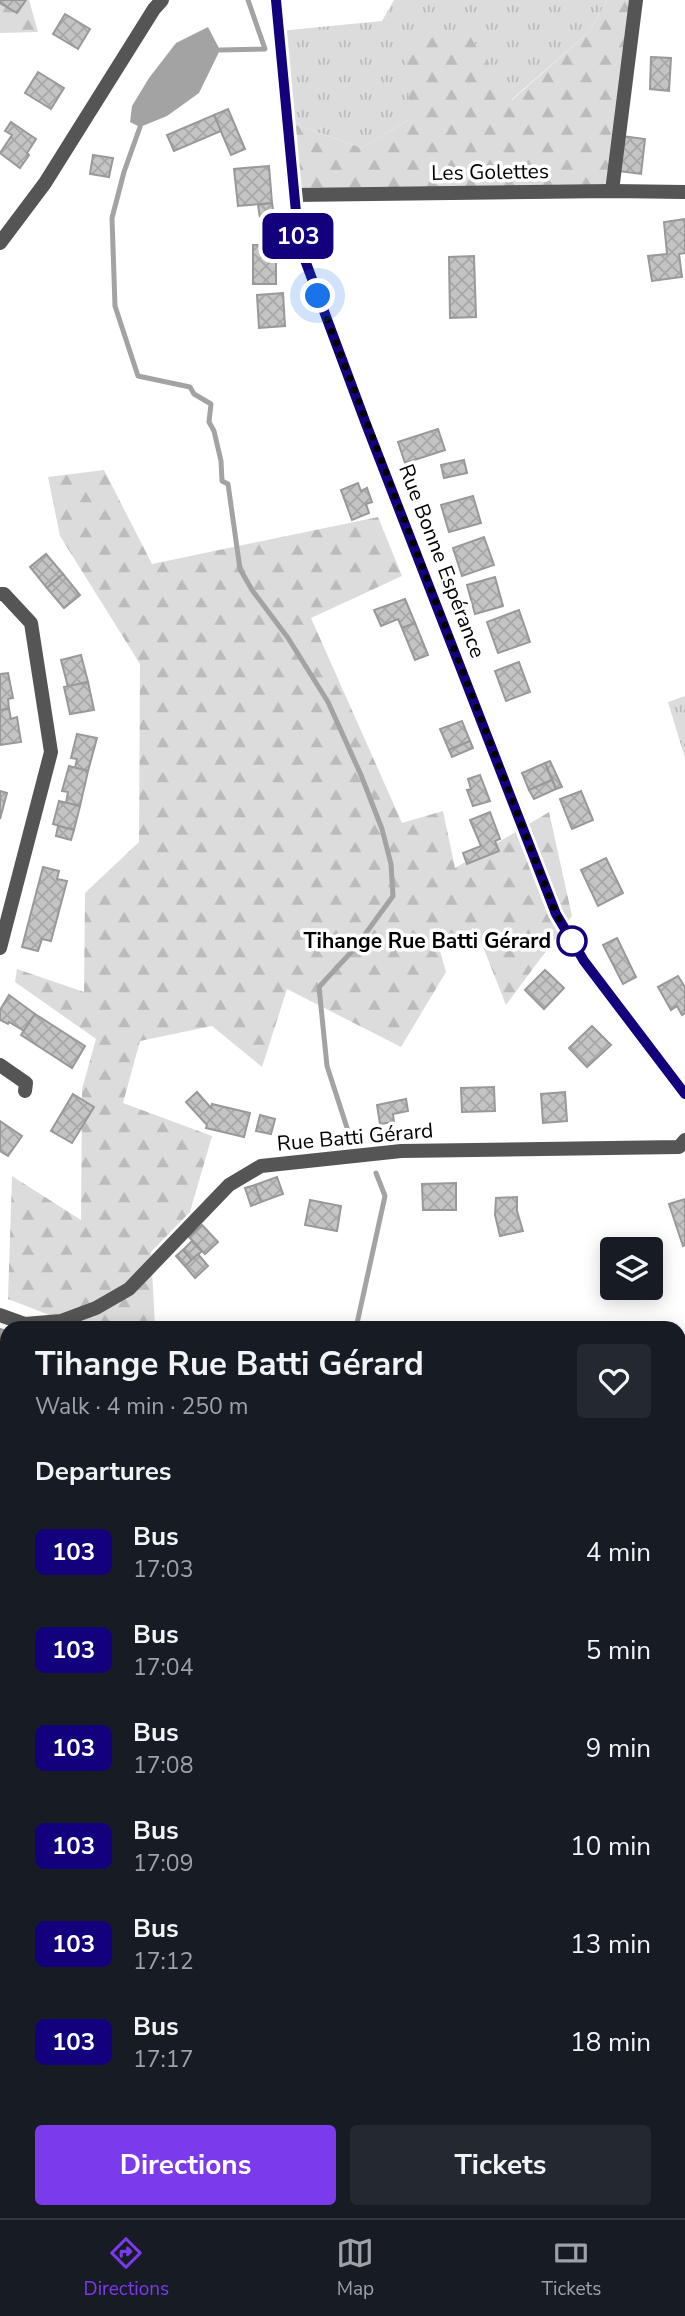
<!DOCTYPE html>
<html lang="en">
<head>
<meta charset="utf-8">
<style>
	body { margin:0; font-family:"Nunito Sans",sans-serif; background:#242831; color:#f1f3f6; height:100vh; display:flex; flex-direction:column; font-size:26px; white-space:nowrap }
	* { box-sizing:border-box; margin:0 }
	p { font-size:23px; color:#9ea1a6 }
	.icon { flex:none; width:38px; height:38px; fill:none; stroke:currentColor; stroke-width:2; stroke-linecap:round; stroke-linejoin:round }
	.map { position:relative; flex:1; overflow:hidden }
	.details { position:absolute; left:0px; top:1321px; width:686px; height:898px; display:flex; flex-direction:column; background:#171b24; border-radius:21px 21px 0 0; box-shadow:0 4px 18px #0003 }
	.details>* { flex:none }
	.badge { padding:0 14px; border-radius:10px; font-size:24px; line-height:46px }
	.tools { position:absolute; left:600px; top:1237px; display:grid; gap:14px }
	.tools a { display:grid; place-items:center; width:63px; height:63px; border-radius:7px; background:#171b24; box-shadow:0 4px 18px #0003; font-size:35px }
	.you { position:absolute; width:35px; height:35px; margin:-18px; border:5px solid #fff; border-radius:50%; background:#1a73e8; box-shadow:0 0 0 10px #1a73e833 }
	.map>.badge { position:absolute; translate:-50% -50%; box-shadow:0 0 0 4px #fff }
	h2 { padding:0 35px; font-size:26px; line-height:63px }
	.round { display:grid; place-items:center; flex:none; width:74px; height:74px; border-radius:7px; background:#242831 }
	.overview { display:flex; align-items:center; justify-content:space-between; height:119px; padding:0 35px }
	h1 { font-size:33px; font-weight:700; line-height:52px }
	.primary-button { display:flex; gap:14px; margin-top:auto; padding:14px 35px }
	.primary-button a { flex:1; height:80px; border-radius:7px; background:#7c3aed; color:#fff; font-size:28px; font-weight:700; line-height:80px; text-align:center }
	.primary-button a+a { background:#242831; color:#f1f3f6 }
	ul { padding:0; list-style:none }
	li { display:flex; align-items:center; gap:21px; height:98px; padding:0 35px }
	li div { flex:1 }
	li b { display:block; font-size:26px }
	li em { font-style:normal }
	li .badge { min-width:77px; font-weight:700; text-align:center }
	.tabs { display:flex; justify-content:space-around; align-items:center; height:98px; border-top:2px solid #363941; background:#171b24; font-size:19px; color:#9ea1a6 }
	.tabs a { display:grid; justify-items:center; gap:4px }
	.tabs .active { color:#7c3aed }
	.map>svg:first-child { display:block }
</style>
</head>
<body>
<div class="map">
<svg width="685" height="2218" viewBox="0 0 685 2218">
	<defs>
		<pattern id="grass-tufts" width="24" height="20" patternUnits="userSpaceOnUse" patternTransform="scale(1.75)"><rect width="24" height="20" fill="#dcdcdc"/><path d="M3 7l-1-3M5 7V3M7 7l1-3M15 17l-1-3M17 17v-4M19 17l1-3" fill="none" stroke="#bbb"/></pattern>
		<pattern id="forest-firs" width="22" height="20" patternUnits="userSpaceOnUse" patternTransform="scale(1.75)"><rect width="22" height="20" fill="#dcdcdc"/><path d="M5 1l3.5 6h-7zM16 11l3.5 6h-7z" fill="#bbb"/></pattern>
		<pattern id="cemetery-stones" width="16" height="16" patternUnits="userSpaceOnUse" patternTransform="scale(1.75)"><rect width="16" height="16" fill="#dcdcdc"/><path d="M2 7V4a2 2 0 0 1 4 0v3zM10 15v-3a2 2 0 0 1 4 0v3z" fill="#bbb"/></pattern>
		<pattern id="building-cross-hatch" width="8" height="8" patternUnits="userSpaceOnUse" patternTransform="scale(1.75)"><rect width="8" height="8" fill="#c4c4c4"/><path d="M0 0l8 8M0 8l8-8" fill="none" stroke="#a7a7a7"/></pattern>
	</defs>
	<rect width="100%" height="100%" fill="#fff"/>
	<!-- grass -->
	<g fill="url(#grass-tufts)">
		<polygon points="394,0 607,0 589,32 511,100 470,36 410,119 362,148 288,122 279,31 382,21"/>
		<polygon points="685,696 685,758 668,702"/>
		<polygon points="376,1325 473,1325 479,1328 376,1328"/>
		<polygon points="679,1463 685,1466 685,1575 679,1573"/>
		<polygon points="7,1498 7,2059 0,2058 0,1512"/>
		<polygon points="685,2078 685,2218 598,2218 598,2212 679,2212 679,2085"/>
		<polygon points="0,2098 7,2098 7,2212 112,2212 112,2218 0,2218"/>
	</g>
	<!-- forest -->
	<g fill="url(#forest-firs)">
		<polygon points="0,0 29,0 38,32 0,33"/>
		<polygon points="607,0 636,0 612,191 295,195 288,122 362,148 410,119 406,39 470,36 512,100 589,32"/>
		<polygon points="104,470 152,564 378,517 402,576 311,618 402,823 443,811 455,868 549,812 572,916 506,1005 476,929 437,940 446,972 401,1047 287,989 262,1067 212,1026 140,1041 123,1103 212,1136 190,1212 151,1252 155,1325 376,1325 376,1328 83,1328 8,1299 12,1176 81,1220 82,1089 96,1039 15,982 17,969 84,992 85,893 139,842 140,664 60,536 48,477"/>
		<polygon points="679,1820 685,1822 685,2078 679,2085"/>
		<polygon points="514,2212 598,2212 598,2218 515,2218"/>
	</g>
	<!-- cemetery -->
	<polygon fill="url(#cemetery-stones)" points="679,1573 685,1575 685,1822 679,1819"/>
	<!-- water -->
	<polygon fill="#a3a3a3" points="208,27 220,50 199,93 167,116 140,127 130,122 132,106 149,78 176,43"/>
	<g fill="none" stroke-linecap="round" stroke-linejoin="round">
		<!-- stream -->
		<g stroke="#a3a3a3" stroke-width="5">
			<polyline points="220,50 265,49 248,0"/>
			<polyline points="140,127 124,172 112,218 115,306 138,376 190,387 194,394 211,404 209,422 214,431 221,461 222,481 228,484 240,569 252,590 288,638 328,702 361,775 382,829 391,864 393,896 355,948 319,987 327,1066 350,1137"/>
			<polyline points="356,1328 385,1196 376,1173"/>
			<polyline points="0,1888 7,1881"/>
		</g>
	</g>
	<!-- building -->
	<g fill="url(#building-cross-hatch)" stroke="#999" stroke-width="2">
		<polygon points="0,0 26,0 17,13 0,3"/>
		<polygon points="65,14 90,29 78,49 53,34"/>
		<polygon points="651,57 671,58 669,91 650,89"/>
		<polygon points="38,72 64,88 51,109 25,93"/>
		<polygon points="228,109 245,149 231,155 214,115"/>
		<polygon points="214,115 221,131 174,151 167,135"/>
		<polygon points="11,122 36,139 27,153 29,155 20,168 0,153 12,135 5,131"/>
		<polygon points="622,136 645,139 641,174 618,171"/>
		<polygon points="93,155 113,158 109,177 90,174"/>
		<polygon points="269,166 272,203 238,206 234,169"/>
		<polygon points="272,203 274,216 260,218 258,205"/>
		<polygon points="685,219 685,253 679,254 682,277 652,281 648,256 667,254 664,222"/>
		<rect x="253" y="245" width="23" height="39"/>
		<polygon points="474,256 476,317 450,318 449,257"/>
		<polygon points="283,293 285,326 259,328 257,295"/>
		<polygon points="438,429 445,450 405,463 398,442"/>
		<polygon points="464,460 467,473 444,478 441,465"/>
		<polygon points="358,483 361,491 367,488 372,502 366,504 369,513 352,520 341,490"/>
		<polygon points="473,496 481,523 449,532 441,505"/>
		<polygon points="484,537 494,565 462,576 453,548"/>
		<polygon points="46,554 63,574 47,588 30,567"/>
		<polygon points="63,574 80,595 64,608 47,588"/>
		<polygon points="495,577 503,606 475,614 467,585"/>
		<polygon points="405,599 415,623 402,628 398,619 381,626 374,610"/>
		<polygon points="519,610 530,642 498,653 487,622"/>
		<polygon points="415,623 428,655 415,660 402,628"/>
		<polygon points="81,655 88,682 68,687 61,660"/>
		<polygon points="519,662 530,692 506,701 495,671"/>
		<polygon points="8,673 13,698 8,699 9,709 0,710 0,674"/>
		<polygon points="88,682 94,710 70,714 64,687"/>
		<polygon points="9,709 11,719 17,717 21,742 0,745 0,710"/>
		<polygon points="462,721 470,741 449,750 440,729"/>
		<polygon points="77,734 97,738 88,771 75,768 77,759 71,758"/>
		<polygon points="470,741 473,748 452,757 449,750"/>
		<polygon points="550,761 562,787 556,789 545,763"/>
		<polygon points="545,763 552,780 529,790 522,773"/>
		<polygon points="69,766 88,771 80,806 66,803 68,792 62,791"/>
		<polygon points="480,775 490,801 473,806 467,790 471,789 468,779"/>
		<polygon points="552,780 556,789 534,799 529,790"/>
		<polygon points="0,791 7,793 0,819"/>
		<polygon points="581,791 593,820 572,829 560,799"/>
		<polygon points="59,801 80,806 74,830 53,824"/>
		<polygon points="490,812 500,839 495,841 499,851 467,864 463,853 481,846 470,820"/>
		<polygon points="58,826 74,830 71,840 56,836"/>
		<polygon points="606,858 623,893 598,906 581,870"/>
		<polygon points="43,867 59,871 57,879 67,881 51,941 42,939 38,951 22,947"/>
		<polygon points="617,938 636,977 623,984 603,945"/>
		<polygon points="545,970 564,988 544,1009 525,990"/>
		<polygon points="678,976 685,987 685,1013 682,1015 677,1006 671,1010 658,987"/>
		<polygon points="9,995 35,1014 24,1031 9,1022 8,1024 0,1020 0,1010"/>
		<polygon points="35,1014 85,1046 72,1068 21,1035"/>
		<polygon points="592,1026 611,1045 587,1067 569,1048"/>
		<polygon points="494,1087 495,1111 462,1112 461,1088"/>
		<polygon points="197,1092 211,1108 212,1104 250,1113 244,1137 206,1128 207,1125 186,1102"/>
		<polygon points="565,1092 567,1121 543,1123 541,1094"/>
		<polygon points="73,1094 94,1107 72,1143 51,1131"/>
		<polygon points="406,1099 408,1111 393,1114 394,1122 380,1124 377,1105"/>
		<polygon points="260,1115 275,1119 271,1134 256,1131"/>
		<polygon points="0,1121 22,1136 8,1156 0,1151"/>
		<polygon points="277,1177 283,1194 261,1202 255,1185"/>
		<polygon points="456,1183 456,1210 423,1210 422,1184"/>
		<polygon points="255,1185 261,1202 251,1206 245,1188"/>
		<polygon points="517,1197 517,1211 523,1231 500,1236 495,1215 496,1198"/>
		<polygon points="685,1199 685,1245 683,1246 669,1204"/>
		<polygon points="310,1200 341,1206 337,1231 305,1225"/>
		<polygon points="202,1225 218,1242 205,1254 189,1237"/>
		<polygon points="192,1241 202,1251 192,1260 183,1250"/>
		<polygon points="183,1250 192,1260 185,1266 176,1256"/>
		<polygon points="198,1254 208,1266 195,1278 185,1266"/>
		<polygon points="0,1329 7,1331 7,1365 0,1390"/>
	</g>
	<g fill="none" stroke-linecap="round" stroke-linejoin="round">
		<!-- minor -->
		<g stroke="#555" stroke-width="14">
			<polyline points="276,0 299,244 366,424 557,914 584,962 685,1094"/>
			<polyline points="612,191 636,0"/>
			<polyline points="295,195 612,191 685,192"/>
			<polyline points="0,594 4,594 31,623 51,752 0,948"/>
			<polyline points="0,1065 26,1083 25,1091"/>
			<polyline points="0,1315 25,1324 61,1321 96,1308 129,1289 229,1185 261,1166 401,1151 679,1147 685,1140"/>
		</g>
		<!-- tertiary -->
		<polyline stroke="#555" stroke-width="14" points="0,243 45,183 154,9 162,0"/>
	</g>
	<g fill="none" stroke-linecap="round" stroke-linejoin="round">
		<defs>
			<polyline id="line" points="276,0 299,244 366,424 556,914 584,961 685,1094"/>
		</defs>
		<!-- line casing -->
		<use href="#line" stroke="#fff" stroke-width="16"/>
		<!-- line -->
		<use href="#line" stroke="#13007c" stroke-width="10"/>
		<!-- walk -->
		<polyline stroke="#000" stroke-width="7" stroke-dasharray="0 12.6" points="318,296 556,914 572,941"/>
	</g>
	<!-- markers -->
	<circle fill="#fff" stroke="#13007c" stroke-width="3.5" cx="572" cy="941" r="14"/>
	<g text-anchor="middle" stroke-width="7" stroke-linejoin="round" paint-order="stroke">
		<!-- street labels -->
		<g font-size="21" fill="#000" stroke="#fff">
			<text transform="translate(490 172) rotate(-1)" y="7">Les Golettes</text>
			<text transform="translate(442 561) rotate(69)" y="7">Rue Bonne Espérance</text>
			<text transform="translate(355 1137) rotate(-5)" y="7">Rue Batti Gérard</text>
		</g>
		<!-- stop labels -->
		<g font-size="21" font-weight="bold" fill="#000" stroke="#fff" text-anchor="end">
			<text x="551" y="948">Tihange Rue Batti Gérard</text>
		</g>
	</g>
</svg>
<div class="tools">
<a><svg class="icon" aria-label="layers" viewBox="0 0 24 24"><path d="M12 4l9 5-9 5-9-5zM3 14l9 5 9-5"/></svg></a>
</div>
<div class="you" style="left:318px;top:296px"></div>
<b class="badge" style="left:298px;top:236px;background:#13007c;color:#fff">103</b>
<section class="details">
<div class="overview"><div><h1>Tihange Rue Batti Gérard</h1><p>Walk · 4 min · 250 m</p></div><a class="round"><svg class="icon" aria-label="heart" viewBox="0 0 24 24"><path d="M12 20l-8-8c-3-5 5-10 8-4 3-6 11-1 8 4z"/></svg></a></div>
<h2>Departures</h2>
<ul>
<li><span class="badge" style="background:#13007c;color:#fff">103</span><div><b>Bus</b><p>17:03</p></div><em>4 min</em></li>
<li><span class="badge" style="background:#13007c;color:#fff">103</span><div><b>Bus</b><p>17:04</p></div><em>5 min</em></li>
<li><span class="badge" style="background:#13007c;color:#fff">103</span><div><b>Bus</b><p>17:08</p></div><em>9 min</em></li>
<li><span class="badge" style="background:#13007c;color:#fff">103</span><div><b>Bus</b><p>17:09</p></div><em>10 min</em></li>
<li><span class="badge" style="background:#13007c;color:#fff">103</span><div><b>Bus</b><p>17:12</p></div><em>13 min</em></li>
<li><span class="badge" style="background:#13007c;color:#fff">103</span><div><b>Bus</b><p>17:17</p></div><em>18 min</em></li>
</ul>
<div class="primary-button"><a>Directions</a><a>Tickets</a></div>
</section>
</div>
<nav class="tabs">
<a class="active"><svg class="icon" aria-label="directions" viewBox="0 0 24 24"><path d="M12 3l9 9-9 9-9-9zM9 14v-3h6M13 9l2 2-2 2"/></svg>Directions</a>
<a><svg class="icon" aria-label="map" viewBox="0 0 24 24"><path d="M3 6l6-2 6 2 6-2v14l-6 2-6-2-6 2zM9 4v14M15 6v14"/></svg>Map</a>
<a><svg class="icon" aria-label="tickets" viewBox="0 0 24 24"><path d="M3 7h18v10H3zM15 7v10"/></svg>Tickets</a>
</nav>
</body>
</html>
